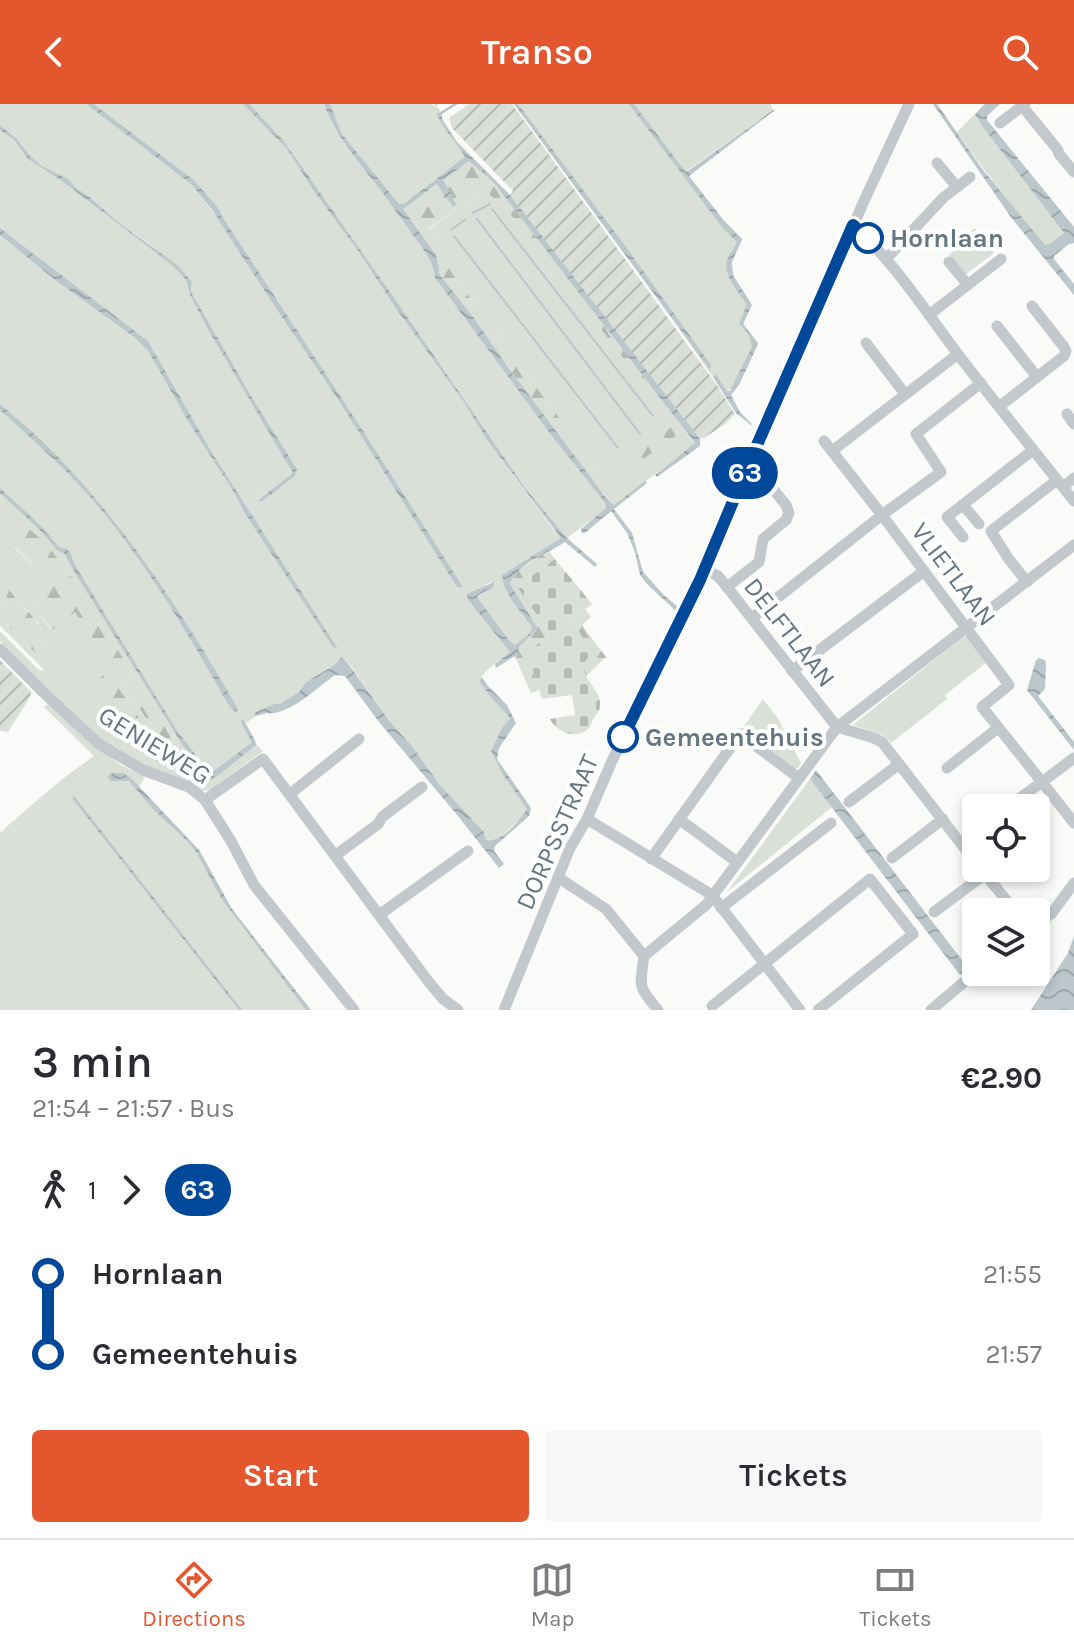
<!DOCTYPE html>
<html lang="en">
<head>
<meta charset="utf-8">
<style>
	body { margin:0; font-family:Karla,sans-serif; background:#f7f7f7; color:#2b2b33; height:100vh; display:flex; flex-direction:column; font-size:30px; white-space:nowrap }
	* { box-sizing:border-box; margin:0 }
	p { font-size:26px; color:#7c7c81 }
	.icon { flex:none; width:44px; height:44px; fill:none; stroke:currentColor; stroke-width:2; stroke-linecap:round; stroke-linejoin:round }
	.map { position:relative; height:906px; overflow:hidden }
	.sheet { display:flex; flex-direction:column; background:#fff; flex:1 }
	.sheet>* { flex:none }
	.badge { padding:0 16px; border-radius:26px; font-size:28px; line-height:52px }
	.fabs { position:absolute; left:962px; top:690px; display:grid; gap:16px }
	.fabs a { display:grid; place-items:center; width:88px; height:88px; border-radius:8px; background:#fff; box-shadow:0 4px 12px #0003; font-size:40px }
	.map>.badge { position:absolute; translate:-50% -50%; box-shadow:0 0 0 4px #fff }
	.legs { display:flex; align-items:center; gap:12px; height:88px; padding:0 32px; font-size:26px }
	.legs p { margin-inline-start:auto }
	.overview { display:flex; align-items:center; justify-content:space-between; height:136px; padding:0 32px }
	h1 { font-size:44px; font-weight:600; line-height:60px }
	.action { display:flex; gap:16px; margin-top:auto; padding:16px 32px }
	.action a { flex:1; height:92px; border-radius:8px; background:#e4572e; color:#fff; font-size:32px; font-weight:600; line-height:92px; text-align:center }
	.action a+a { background:#f7f7f7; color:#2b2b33 }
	ul { padding:0 32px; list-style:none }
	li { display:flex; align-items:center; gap:28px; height:80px; font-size:30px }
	li i { display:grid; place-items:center; width:12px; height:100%; margin:0 10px; background:currentColor }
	li i::after { content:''; width:20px; height:20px; margin:-10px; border:6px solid; border-radius:50%; background:#fff }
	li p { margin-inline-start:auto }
	li:first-child i { background:linear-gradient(#0000 50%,currentColor 0) }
	li:last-child i { background:linear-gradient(currentColor 50%,#0000 0) }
	header { display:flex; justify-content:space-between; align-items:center; height:104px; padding:0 32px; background:#e4572e; color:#fff; font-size:36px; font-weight:600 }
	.menu { display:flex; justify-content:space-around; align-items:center; height:112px; border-top:2px solid #e1e1e2; background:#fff; font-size:22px; color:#7c7c81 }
	.menu a { display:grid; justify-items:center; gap:4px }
	.menu .selected { color:#e4572e }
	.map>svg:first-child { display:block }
</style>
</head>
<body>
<header><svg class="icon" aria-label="back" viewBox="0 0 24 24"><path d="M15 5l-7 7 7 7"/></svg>Transo<svg class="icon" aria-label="search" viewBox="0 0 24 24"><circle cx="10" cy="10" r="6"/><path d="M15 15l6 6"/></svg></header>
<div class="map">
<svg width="1074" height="906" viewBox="0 0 1074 906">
	<defs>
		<pattern id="forest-firs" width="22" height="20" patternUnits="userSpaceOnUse" patternTransform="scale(2)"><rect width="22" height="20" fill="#dadfd7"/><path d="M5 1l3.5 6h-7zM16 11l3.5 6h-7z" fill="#b4b9b4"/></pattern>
		<pattern id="cemetery-stones" width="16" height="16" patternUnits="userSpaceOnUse" patternTransform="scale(2)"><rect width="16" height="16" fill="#dadfd7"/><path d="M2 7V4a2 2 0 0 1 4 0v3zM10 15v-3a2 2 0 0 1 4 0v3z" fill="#b4b9b4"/></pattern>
		<pattern id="garden-furrows" width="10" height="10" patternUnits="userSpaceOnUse" patternTransform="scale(2)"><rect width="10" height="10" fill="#dadfd7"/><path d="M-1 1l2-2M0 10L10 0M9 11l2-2" fill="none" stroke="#b4b9b4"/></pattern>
		<pattern id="water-waves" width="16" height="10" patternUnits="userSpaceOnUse" patternTransform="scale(2)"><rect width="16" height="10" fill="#bbc7cb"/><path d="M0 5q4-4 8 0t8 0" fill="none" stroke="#9ca6aa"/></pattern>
	</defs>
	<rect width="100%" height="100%" fill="#fafaf8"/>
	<!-- grass -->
	<g fill="#dadfd7" fill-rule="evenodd">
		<path d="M0,0H86L191,80L221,119L279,209L335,291L457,483L462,482L360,322L222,112L219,105L194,76L94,0H243L287,45L313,86L356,144L397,206L463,297L487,336L554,426L562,434L502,471C503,490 521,508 532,523L530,529L515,541L509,536L477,493L494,482L491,478L474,488L468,496L510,548C499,557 485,565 479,577L510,614L502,624L491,647L503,671L527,705L522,713L497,737L486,736L484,728L439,680L412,642L391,619L348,558L342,554L336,560L306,578L299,588L280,600L255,609L256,612L246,619L244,616L251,639L208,671L154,653V656L195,670L200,674L220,670L256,640L263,647L210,686L205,687L140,661L88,627L0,537V527L38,565L43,567V565L0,522V514L45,558C56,529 27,507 10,487L6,495L0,498V131L55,176L134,233L148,247L192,324L232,385L244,408L333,542L337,545L214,352L148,237L0,124V26L14,36L28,55L62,77L172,161L186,176L190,191L207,224L294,369L258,395L260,398L295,372L297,365L250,290L194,193L191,187L192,178L147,138L117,117L86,90L76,84L67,75L42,62L30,52L17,35L0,21ZM14,443H49L74,477L182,647L183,651L157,643L162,638L75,507L51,526L33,500L53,480Z"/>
		<path d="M249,0H324C335,33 358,57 379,84C391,99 401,115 412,130C422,144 433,157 435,174L551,331L606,400L607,404L567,434L526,385L386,182L283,36Z"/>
		<polygon points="330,0 432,0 435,3 435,0 439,0 436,2 441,8 439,9 469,57 402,105 342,30"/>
		<path d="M515,0H770L773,6L685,68L718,110L742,135C740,143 737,146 733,153C726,170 743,188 751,201L743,220L758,238C750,255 744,279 727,287L716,270L713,273L641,170Z"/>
		<path d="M975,10L982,22L1064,129L1050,141L1045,142C1014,105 984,67 957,28Z"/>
		<polygon points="494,79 695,340 614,401 595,380 603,373 456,175 450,166 447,156 429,127 429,125"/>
		<polygon points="975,124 994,149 965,171 949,151 965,138 962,134"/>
		<polygon points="963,533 967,533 987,558 945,591 947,595 891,639 883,631 853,621"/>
		<polygon points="763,595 777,613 801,659 798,664 795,664 742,625"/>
		<polygon points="48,600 119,660 145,673 139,683 199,746 232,805 310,906 0,906 0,727 2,728 5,724 61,676 94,652 44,603"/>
		<polygon points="810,675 832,703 727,788"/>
	</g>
	<!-- forest -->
	<g fill="url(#forest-firs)">
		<polygon points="469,57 494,79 685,325 642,356 636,350 674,321 531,133 511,111 485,86 429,124 429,127 447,156 450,166 456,175 603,373 595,380 507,262 474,214 440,171 436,151 402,105 438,80 453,103 457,101 442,76"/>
		<polygon points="19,415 49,443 74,477 182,647 183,651 156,642 162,638 75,508 52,526 33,500 53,480 14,442"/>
		<polygon points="548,446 555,455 518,482 551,531 528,548 539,586 531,589 515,553 518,552 518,544 537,525 510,480 518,467"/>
		<path d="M9,486C27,508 54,527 47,558H45L0,514V498L6,495Z"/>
		<polygon points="585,505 591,513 582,521 606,553 585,573 583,562 587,555 572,516"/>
		<polygon points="108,569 153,634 148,638 133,632 95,577"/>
	</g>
	<!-- cemetery -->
	<path fill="url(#cemetery-stones)" d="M555,455L592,500L572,516L591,548L583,562C586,579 602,588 600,602C599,610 598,607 594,614C593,616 590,623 588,625C577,636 556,628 550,615L575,611L572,591L542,595L527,548L551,531L518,484V482Z"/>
	<!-- garden -->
	<g fill="url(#garden-furrows)">
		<polygon points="469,0 512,0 716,280 735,310 725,320 704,334 700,335 693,328 510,91 513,87 452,24 449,14"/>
		<polygon points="0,556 31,588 30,593 8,628 0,627"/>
	</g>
	<!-- water -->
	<g fill="url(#water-waves)">
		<polygon points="86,0 94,0 194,76 219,105 222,112 360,322 463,483 457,483 335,291 279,209 212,106 191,80"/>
		<path d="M243,0H249L251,2L283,36L386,182L526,385L567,434L597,460L595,463L565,438C546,451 520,457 510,480L535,520L537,525L519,543L518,552L513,553L496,564L495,560L510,548L468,496L467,490L494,478V482C489,487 481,488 477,493L509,536L515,541L530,529L532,523C521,508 503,490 502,471L561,434L487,336L463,297L397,206L356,144L313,86L287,45Z"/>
		<path d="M324,0H330L342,30L399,100H404L465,53C457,37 443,27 437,10L453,0H458L442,10V16L457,38L510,91L700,335V342L657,373L655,371L695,339L494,79L469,57L443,76L457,101L453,103L437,80L403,105L436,151L440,171L474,214L507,262L604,391L614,401L645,377L647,379L614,405L632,429L643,468L663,490L678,503L676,507L647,480L640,471L635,448L627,429L611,407L585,429H582L581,425L606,404V400L551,331L435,174C433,156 422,144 412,130C401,114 390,99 379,84C358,57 335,32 324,0Z"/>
		<polygon points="514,0 518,0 623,139 711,261 710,266"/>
		<path d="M629,0H634L685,67H688L773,6H775L689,72L725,118L742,135L732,158L733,171L752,201L743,220L758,240L739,281L731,291L740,308L752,320L751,321L736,309L713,273L716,270L727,287H730L752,243C751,233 747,226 739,220L747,200C739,189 723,171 727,157C729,151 734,144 737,138L722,123Z"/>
		<polygon points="933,0 937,0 983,66 1045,141 1050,140 1064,129 982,22 975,10 985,0 1000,0 987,12 987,16 1074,123 1074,139 1069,140 1054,152 1054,155 1074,180 1074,191 1010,112"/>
		<polygon points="0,21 17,35 30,52 42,62 68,75 76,84 86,90 117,117 177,161 192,178 191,187 194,193 250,290 297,365 295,372 264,396 260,398 258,396 293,369 207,224 190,191 186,176 172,161 62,77 28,55 14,36 0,26"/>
		<polygon points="0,124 148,237 214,352 338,545 333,543 244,408 232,385 192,324 148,247 134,233 55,176 0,131"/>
		<path d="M0,300C20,317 41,335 59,354C130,428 187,516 238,605L236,608L230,603C189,531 146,458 92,395C64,363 32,335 0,306Z"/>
		<polygon points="0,384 38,419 59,443 67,445 71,450 74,460 178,628 195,650 204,670 208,671 251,639 250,635 241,618 243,615 255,636 256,641 220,670 204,680 195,670 154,656 154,652 165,657 199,667 74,467 65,450 57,446 41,427 0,389"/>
		<path d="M341,553L347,558L391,619L412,642L439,680L484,728L486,736C502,739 518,718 527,705L503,671L491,647L502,624L510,614L491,593L479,577L482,573L488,582L507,601L516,619L499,644L497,655L531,704L529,712L495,742L494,747L504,760L499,764L458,712L379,618L345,572L335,571C317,584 288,612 267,609L256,612L254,609L274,600H280L299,588L306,578L336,560Z"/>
		<polygon points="1039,554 1045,556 1046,560 1045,585 1038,592 1074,638 1074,646 1027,586 1036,556"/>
		<polygon points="816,666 968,864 960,871 810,675"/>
		<polygon points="112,669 123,669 131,674 199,746 232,805 311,906 306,906 221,794 197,749 186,736 153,705 129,677 111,677 107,673"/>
		<polygon points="74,692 242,906 239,906 72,694"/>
		<polygon points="1074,832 1074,906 1031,906 1068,849"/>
	</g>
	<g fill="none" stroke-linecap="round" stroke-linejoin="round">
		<!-- stream -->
		<g stroke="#bbc7cb" stroke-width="2">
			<polyline points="492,105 653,312"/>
			<polyline points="473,109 490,100"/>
			<polyline points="477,115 640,330"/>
			<polyline points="451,126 466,115"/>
			<polyline points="454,132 618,344"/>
		</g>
		<!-- minor -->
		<g stroke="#c3c8cc" stroke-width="11">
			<polyline points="1022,2 1058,46 1059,50 1074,68"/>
			<polyline points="1000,19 1025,0"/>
			<polyline points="937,59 957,83"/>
			<path d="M853,121C894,158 924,205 957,249C995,299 1035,348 1074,397"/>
			<polyline points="886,155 943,94 970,73"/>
			<polyline points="949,158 968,181"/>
			<polyline points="929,211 1001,155"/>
			<polyline points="997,222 1037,273"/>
			<polyline points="866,239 905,290"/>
			<polyline points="1000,302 1064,252 1066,247 1064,243 1032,202"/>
			<polyline points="1067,310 1074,320"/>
			<polyline points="824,337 882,411 1009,581 982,603 1042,678 1006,704"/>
			<polyline points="832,347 958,250"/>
			<polyline points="1063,383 1074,374"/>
			<polyline points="963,401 979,420"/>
			<polyline points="963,433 947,413 1033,346"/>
			<polyline points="704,465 718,472 727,483 837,623 874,634 882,638 976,759"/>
			<polyline points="1027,478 1008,454 991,427 1057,376"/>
			<polyline points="727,483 759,458 763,435 786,416 789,409 786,401 750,357"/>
			<polyline points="752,514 882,411 941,368 916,330 981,279"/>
			<polyline points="0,545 43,588 99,640 143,666 189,683 205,696 231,737 254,781 354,906"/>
			<polyline points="792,567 924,467"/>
			<polyline points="1074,654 1042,678 1074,719"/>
			<polyline points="947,664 998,624"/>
			<polyline points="290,690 359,635"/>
			<polyline points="205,696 263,655 428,877 443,895 458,906"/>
			<polyline points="849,698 899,660"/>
			<polyline points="587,715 712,791 800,906"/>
			<polyline points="679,715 737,758"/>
			<polyline points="336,751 378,720 382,713 422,683"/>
			<polyline points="892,754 943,715"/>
			<polyline points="651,755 740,630 799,674"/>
			<polyline points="980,764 1016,808"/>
			<path d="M559,774L606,805L644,852C640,884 637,881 658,906"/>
			<polyline points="721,804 831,719"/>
			<polyline points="934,808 985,770"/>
			<polyline points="379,811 468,747"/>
			<polyline points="1036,821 1052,809 1074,779"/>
			<polyline points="644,852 706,801 837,623 1074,441"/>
			<polyline points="712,902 870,775 913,830 818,906"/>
			<polyline points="504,906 570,744 587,715 612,657 700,476 750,357 864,97 909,0"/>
			<polyline points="931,906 976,868"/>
		</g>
	</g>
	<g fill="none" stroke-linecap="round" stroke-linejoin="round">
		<defs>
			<polyline id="line-1" points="623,633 700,476 750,357 853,121 868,134"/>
		</defs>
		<!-- line-1 casing -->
		<use href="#line-1" stroke="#fff" stroke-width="18"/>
		<!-- line-1 -->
		<use href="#line-1" stroke="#004899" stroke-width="12"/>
	</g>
	<!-- markers -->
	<g fill="#fff" stroke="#004899" stroke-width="4">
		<circle cx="868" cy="134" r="14"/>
		<circle cx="623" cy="633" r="14"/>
	</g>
	<g text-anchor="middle" stroke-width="8" stroke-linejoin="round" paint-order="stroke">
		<!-- stop labels -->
		<g font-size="26" font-weight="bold" fill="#657683" stroke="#fff" text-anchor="start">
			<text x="890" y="143">Hornlaan</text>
			<text x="645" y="642">Gemeentehuis</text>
		</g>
		<!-- street labels -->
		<g font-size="26" fill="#657683" stroke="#fff">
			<text transform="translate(954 470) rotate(53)" y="9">VLIETLAAN</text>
			<text transform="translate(790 528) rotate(52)" y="9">DELFTLAAN</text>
			<text transform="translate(155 641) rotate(31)" y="9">GENIEWEG</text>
			<text transform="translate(557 728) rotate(-66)" y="9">DORPSSTRAAT</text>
		</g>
	</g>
</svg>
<div class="fabs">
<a><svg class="icon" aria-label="locate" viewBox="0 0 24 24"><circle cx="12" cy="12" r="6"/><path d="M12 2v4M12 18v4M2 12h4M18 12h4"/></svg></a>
<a><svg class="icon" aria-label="layers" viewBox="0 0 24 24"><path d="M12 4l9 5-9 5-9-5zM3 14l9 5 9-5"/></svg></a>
</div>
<b class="badge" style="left:745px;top:369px;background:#004899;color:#fff">63</b>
</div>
<section class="sheet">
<div class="overview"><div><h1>3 min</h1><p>21:54 – 21:57 · Bus</p></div><b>€2.90</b></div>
<div class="legs"><svg class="icon" aria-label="walk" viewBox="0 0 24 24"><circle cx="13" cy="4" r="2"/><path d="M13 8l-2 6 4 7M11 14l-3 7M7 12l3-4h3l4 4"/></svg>1<svg class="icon" aria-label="forward" viewBox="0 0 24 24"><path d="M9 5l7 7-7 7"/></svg><b class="badge" style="background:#004899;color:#fff">63</b></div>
<ul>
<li><i style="color:#004899"></i><b>Hornlaan</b><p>21:55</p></li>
<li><i style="color:#004899"></i><b>Gemeentehuis</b><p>21:57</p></li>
</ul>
<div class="action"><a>Start</a><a>Tickets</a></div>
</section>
<nav class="menu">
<a class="selected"><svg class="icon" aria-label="directions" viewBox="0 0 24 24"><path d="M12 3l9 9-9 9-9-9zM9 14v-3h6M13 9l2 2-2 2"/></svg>Directions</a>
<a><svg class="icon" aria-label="map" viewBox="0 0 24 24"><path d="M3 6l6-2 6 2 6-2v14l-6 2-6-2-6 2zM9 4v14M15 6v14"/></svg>Map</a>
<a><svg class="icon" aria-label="tickets" viewBox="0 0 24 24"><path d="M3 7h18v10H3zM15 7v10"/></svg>Tickets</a>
</nav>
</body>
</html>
